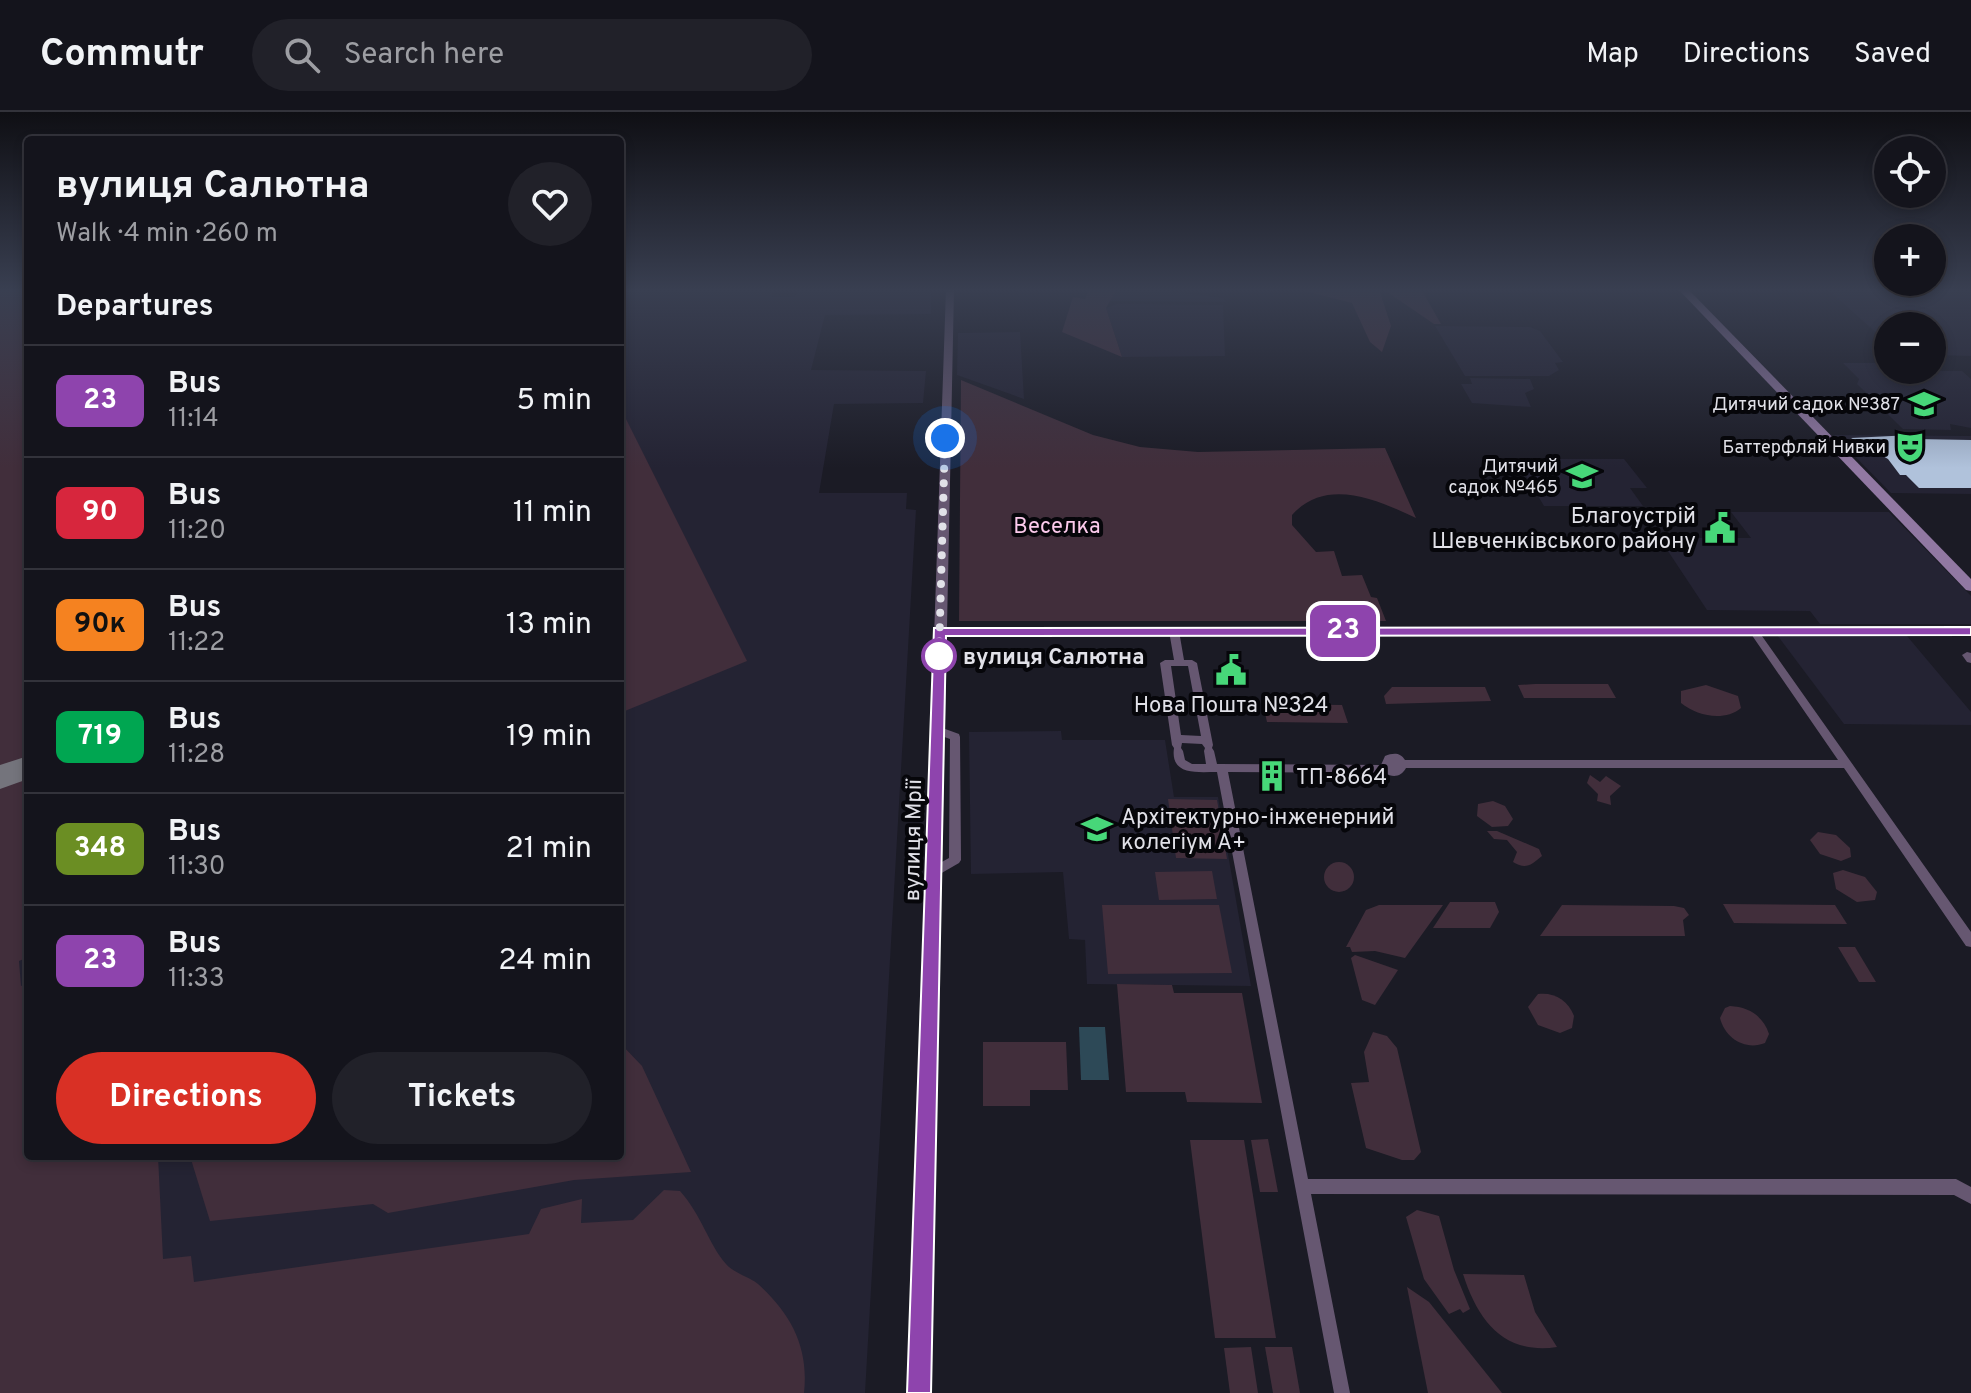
<!DOCTYPE html>
<html lang="en">
<head>
<meta charset="utf-8">
<style>
	body { margin:0; font-family:Overpass,sans-serif; background:#212129; color:#f1f3f6; height:100vh; display:flex; flex-direction:column; font-size:30px; white-space:nowrap }
	* { box-sizing:border-box; margin:0 }
	p { font-size:26px; color:#9d9ea3 }
	.icon { flex:none; width:44px; height:44px; fill:none; stroke:currentColor; stroke-width:2; stroke-linecap:round; stroke-linejoin:round }
	.map { position:relative; flex:1; overflow:hidden }
	.drawer { position:absolute; left:24px; top:24px; width:600px; height:1024px; display:flex; flex-direction:column; background:#14141c; border-radius:8px; box-shadow:0 4px 12px #0003,0 0 0 2px #33333b }
	.drawer>* { flex:none }
	.badge { padding:0 16px; border-radius:12px; font-size:28px; line-height:52px }
	.tools { position:absolute; left:1874px; top:24px; display:grid; gap:16px }
	.tools a { display:grid; place-items:center; width:72px; height:72px; border-radius:50%; background:#14141c; box-shadow:0 4px 12px #0003,0 0 0 2px #33333b; font-size:40px }
	.you { position:absolute; width:40px; height:40px; margin:-20px; border:6px solid #fff; border-radius:50%; background:#1a73e8; box-shadow:0 0 0 12px #1a73e833 }
	.map>.badge { position:absolute; translate:-50% -50%; box-shadow:0 0 0 4px #fff }
	h2 { padding:0 32px; font-size:30px; line-height:72px }
	.round { display:grid; place-items:center; flex:none; width:84px; height:84px; border-radius:42px; background:#212129 }
	.overview { display:flex; align-items:center; justify-content:space-between; height:136px; padding:0 32px }
	h1 { font-size:38px; font-weight:700; line-height:60px }
	.button { display:flex; gap:16px; margin-top:auto; padding:16px 32px }
	.button a { flex:1; height:92px; border-radius:48px; background:#d93025; color:#fff; font-size:32px; font-weight:700; line-height:92px; text-align:center }
	.button a+a { background:#212129; color:#f1f3f6 }
	ul { padding:0; list-style:none }
	li { display:flex; align-items:center; gap:24px; height:112px; padding:0 32px; border-top:2px solid #33333b }
	li div { flex:1 }
	li b { display:block; font-size:30px }
	li em { font-style:normal }
	li .badge { min-width:88px; font-weight:700; text-align:center }
	header { display:flex; align-items:center; gap:48px; box-sizing:border-box; height:112px; padding:0 40px; background:#14141c; border-bottom:2px solid #33333b }
	header strong { font-size:38px }
	nav { display:flex; gap:44px; margin-inline-start:auto; font-size:28px }
	.search { width:560px; height:72px; background:#212129; display:flex; align-items:center; gap:20px; box-sizing:border-box; padding:0 28px; border-radius:44px; color:#9d9ea3; font-size:30px }
	.map>svg:first-child { display:block }
</style>
</head>
<body>
<header>
<strong>Commutr</strong>
<div class="search"><svg class="icon" aria-label="search" viewBox="0 0 24 24"><circle cx="10" cy="10" r="6"/><path d="M15 15l6 6"/></svg>Search here</div>
<nav><a>Map</a><a>Directions</a><a>Saved</a></nav>
</header>
<div class="map">
<svg width="1971" height="1281" viewBox="0 0 1971 1281">
	<rect width="100%" height="100%" fill="#1b1b25"/>
	<!-- built -->
	<g fill="#242333">
		<polygon points="0,177 28,177 28,1044 620,1044 620,177 773,177 772,185 795,185 798,177 931,177 931,202 825,203 811,258 926,259 923,291 834,292 819,381 907,381 906,397 916,398 865,1281 0,1281"/>
		<polygon points="1117,177 1152,177 1223,186 1226,190 1108,189"/>
		<polygon points="1827,177 1971,177 1971,244 1932,243 1932,214 1888,214 1888,231"/>
		<polygon points="1117,192 1223,193 1225,244 1122,245 1106,196"/>
		<polygon points="1435,214 1530,215 1540,219 1563,250 1555,251 1559,258 1549,264 1465,264"/>
		<polygon points="1020,220 1024,287 957,263 958,221"/>
		<polygon points="1843,251 1888,251 1888,258 1932,258 1932,254 1941,259 1962,259 1971,267 1971,316 1950,312 1951,318 1903,317 1857,272 1859,267"/>
		<polygon points="1470,266 1530,267 1534,277 1525,281 1531,295 1472,291 1461,272 1472,272"/>
		<polygon points="1834,323 1971,324 1971,382 1891,381"/>
		<polygon points="1516,347 1624,347 1647,376 1630,376 1643,394 1544,394"/>
		<polygon points="1731,400 1889,400 1971,484 1971,512 1820,512 1810,499 1707,498 1656,421 1684,421 1688,426 1751,426"/>
		<polygon points="1777,523 1907,524 1971,600 1971,613 1844,612"/>
		<polygon points="1061,619 1062,628 1165,628 1174,685 1218,685 1251,874 1087,872 1085,828 1069,827 1063,760 971,762 969,620"/>
	</g>
	<!-- green -->
	<g fill="#412e3b">
		<path d="M0,177H28V845L19,849L21,874L28,871V1044H158L163,1147L191,1144L194,1170L529,1122L541,1097L582,1087L581,1111L633,1108L664,1078L680,1079C701,1102 709,1133 726,1152C735,1162 748,1164 758,1172C791,1202 809,1235 804,1281H0Z"/>
		<polygon points="1089,177 1117,177 1106,196 1122,245 1062,220 1073,185 1085,187"/>
		<polygon points="1297,177 1379,177 1391,214 1382,240 1370,230 1352,191"/>
		<polygon points="1383,177 1421,177 1441,212 1434,212"/>
		<path d="M961,268L1093,323L1140,335L1198,340L1385,336L1416,406C1376,387 1326,365 1292,403V413L1316,440L1334,439L1342,464L1362,463L1371,485L1377,486L1386,509H959Z"/>
		<polygon points="620,295 747,549 620,601"/>
		<polygon points="1535,572 1608,572 1616,586 1524,586 1518,573"/>
		<path d="M1706,573L1738,584L1741,596C1724,610 1697,604 1681,591V579Z"/>
		<polygon points="1392,575 1485,575 1491,589 1386,592 1384,584"/>
		<polygon points="1263,592 1342,593 1348,611 1267,610"/>
		<polygon points="1590,663 1600,670 1606,664 1621,674 1610,684 1611,693 1597,689 1598,682 1587,671"/>
		<polygon points="1168,687 1217,688 1227,747 1176,746"/>
		<polygon points="1493,689 1505,694 1513,707 1508,714 1492,715 1477,704 1478,692"/>
		<path d="M1487,719H1497L1539,737L1542,744C1531,753 1526,758 1513,750L1517,740L1507,728L1494,727Z"/>
		<polygon points="1818,720 1836,723 1850,736 1851,745 1841,749 1820,742 1810,728"/>
		<circle cx="1339" cy="765" r="15"/>
		<polygon points="1843,758 1865,765 1877,780 1875,788 1857,790 1836,777 1833,761"/>
		<polygon points="1212,759 1217,787 1159,788 1155,760"/>
		<polygon points="1450,790 1495,790 1499,800 1490,816 1433,816"/>
		<polygon points="1723,792 1835,793 1847,812 1734,811"/>
		<polygon points="1102,793 1219,793 1232,861 1108,862"/>
		<polygon points="1379,793 1443,793 1405,846 1375,839 1352,840 1350,835 1346,835 1366,798"/>
		<polygon points="1562,793 1674,794 1684,796 1689,803 1683,808 1685,824 1540,824"/>
		<polygon points="1838,835 1855,835 1876,870 1859,870"/>
		<polygon points="1355,843 1398,858 1375,893 1362,888 1351,846"/>
		<polygon points="1117,872 1172,873 1174,881 1242,881 1262,991 1187,990 1185,980 1126,980"/>
		<path d="M1538,882C1554,880 1568,888 1574,904L1572,916L1560,921L1538,913L1528,895Z"/>
		<path d="M1730,894C1749,895 1763,904 1769,922L1765,931C1745,939 1725,926 1720,906L1725,896Z"/>
		<polygon points="1373,920 1387,924 1397,936 1421,1040 1414,1048 1402,1048 1366,1036 1351,971 1369,970 1364,940"/>
		<polygon points="983,930 1066,930 1068,978 1030,978 1030,994 983,994"/>
		<polygon points="620,931 642,954 691,1060 574,1068 388,1101 373,1092 210,1109 190,1044 620,1044"/>
		<polygon points="1268,1027 1278,1080 1260,1080 1251,1028"/>
		<polygon points="1190,1028 1244,1028 1276,1226 1215,1226"/>
		<polygon points="1417,1098 1439,1104 1454,1158 1470,1197 1463,1201 1460,1197 1449,1202 1424,1167 1406,1105"/>
		<path d="M1463,1162L1524,1163L1535,1200L1557,1235C1504,1243 1478,1209 1463,1162Z"/>
		<polygon points="1407,1175 1429,1190 1502,1281 1428,1281"/>
		<polygon points="1251,1235 1258,1281 1230,1281 1224,1236"/>
		<polygon points="1265,1235 1292,1235 1300,1281 1273,1281"/>
	</g>
	<!-- water -->
	<polygon fill="#2d4957" points="1079,915 1105,915 1109,968 1081,968"/>
	<g fill="none" stroke-linecap="round" stroke-linejoin="round">
		<!-- taxiway -->
		<polygon fill="#74747c" fill-rule="evenodd" points="28,644 28,667 0,677 0,653"/>
	</g>
	<!-- building -->
	<polygon fill="#b0c2db" points="1912,323 1916,327 1971,328 1971,376 1919,376 1906,363 1900,363 1888,347 1851,326"/>
	<g fill="none" stroke-linecap="round" stroke-linejoin="round">
		<!-- minor -->
		<g fill="#665771" fill-rule="evenodd">
			<path d="M1174,516L1179,519L1184,548H1192L1197,551L1213,633L1212,636L1214,639L1217,652L1381,653L1385,644C1393,641 1400,640 1405,648H1838L1749,519L1754,516L1757,517L1971,820V835L1966,834L1844,656H1406C1401,665 1393,666 1385,661L1228,660L1308,1067H1956L1971,1075V1092L1954,1083L1311,1082L1350,1281H1334L1217,660C1198,660 1170,664 1174,636L1172,633L1160,551L1165,548H1174L1169,519ZM1171,554H1188L1201,624L1181,623ZM1182,631L1202,632L1205,636L1204,639L1206,652H1192L1185,648L1183,639L1181,636Z"/>
			<polygon points="1967,540 1971,541 1971,551 1967,550 1962,543"/>
			<polygon points="937,614 959,622 960,625 961,748 959,751 933,766 929,765 927,761 929,757 949,746 950,627 933,621 932,618 933,615"/>
		</g>
		<!-- tertiary -->
		<polygon fill="#665771" fill-rule="evenodd" points="946,177 954,177 947,515 1971,516 1971,524 947,523 930,1281 908,1281"/>
		<!-- secondary -->
		<polygon fill="#9178a2" fill-rule="evenodd" points="1678,177 1688,177 1971,467 1971,479 1966,478"/>
	</g>
	<!-- sky -->
	<linearGradient id="sky" x2="0" y2="1"><stop stop-color="#0f0f14"/><stop offset="0.5" stop-color="#393f51"/><stop offset="1" stop-color="#393f51" stop-opacity="0"/></linearGradient>
	<rect width="1971" height="356" fill="url(#sky)"/>
	<!-- line -->
	<polygon fill="#8e44ad" stroke="#fff" stroke-width="2" points="1971,515 1971,523 946,524 931,1281 907,1281 934,516"/>
	<g fill="none" stroke-linecap="round" stroke-linejoin="round">
		<!-- walk -->
		<polyline stroke="#e1e1e8" stroke-width="8" stroke-dasharray="0 14.4" points="939,544 945,326"/>
	</g>
	<!-- icons -->
	<defs>
		<symbol id="school-bare" viewBox="-9 -9 18 18"><path d="M0-5L7-2L0 1L-7-2ZM-4 1L0 2.5L4 1V4Q0 6-4 4Z" fill="#47d779" stroke="#06060a" stroke-width="2.5" paint-order="stroke"/></symbol>
		<symbol id="theatre-bare" viewBox="-9 -9 18 18"><path d="M-5-5.5Q0-4 5-5.5V0Q5 5 0 6Q-5 5-5 0ZM-3.3-2.5H-1v1.5H-3.3ZM1-2.5H3.3v1.5H1ZM-2.8 1Q0 5.5 2.8 1Z" fill="#47d779" stroke="#06060a" stroke-width="2.5" paint-order="stroke"/></symbol>
		<symbol id="civic-bare" viewBox="-9 -9 18 18"><path d="M-.6-6.5H3V-4.5H.6V-3L4-1V1h2V6H-6V1h2V-1L-.6-3ZM-1.2 2.5V6h2.4V2.5Z" fill="#47d779" stroke="#06060a" stroke-width="2.5" paint-order="stroke"/></symbol>
		<symbol id="building-bare" viewBox="-9 -9 18 18"><path d="M-4-6H4V6H1V3H-1V6H-4ZM-2.5-4.3h1.7v1.8h-1.7ZM.8-4.3h1.7v1.8H.8ZM-2.5-1h1.7V.8h-1.7ZM.8-1h1.7V.8H.8Z" fill="#47d779" stroke="#06060a" stroke-width="2.5" paint-order="stroke"/></symbol>
	</defs>
	<g fill-rule="evenodd">
		<use href="#school-bare" x="1902" y="270" width="44" height="44"/>
		<use href="#theatre-bare" x="1888" y="313" width="44" height="44"/>
		<use href="#school-bare" x="1560" y="342" width="44" height="44"/>
		<use href="#civic-bare" x="1698" y="394" width="44" height="44"/>
		<use href="#civic-bare" x="1209" y="536" width="44" height="44"/>
		<use href="#building-bare" x="1250" y="642" width="44" height="44"/>
		<use href="#school-bare" x="1075" y="695" width="44" height="44"/>
	</g>
	<!-- markers -->
	<circle fill="#fff" stroke="#8e44ad" stroke-width="4" cx="939" cy="544" r="16"/>
	<g text-anchor="middle" stroke-width="8" stroke-linejoin="round" paint-order="stroke">
		<!-- far-poi labels -->
		<g font-size="18" fill="#e1e1e8" stroke="#06060a" text-anchor="end">
			<text x="1900" y="298">Дитячий садок №387</text>
			<text x="1886" y="341">Баттерфляй Нивки</text>
			<text x="1558" y="360">Дитячий<tspan x="1558" dy="21">садок №465</tspan></text>
		</g>
		<!-- poi labels -->
		<g font-size="22" fill="#e1e1e8" stroke="#06060a" text-anchor="start">
			<text x="1696" y="411" text-anchor="end">Благоустрій<tspan x="1696" dy="25">Шевченківського району</tspan></text>
			<text x="1231" y="600" text-anchor="middle">Нова Пошта №324</text>
			<text x="1296" y="672">ТП-8664</text>
			<text x="1121" y="712">Архітектурно-інженерний<tspan x="1121" dy="25">колегіум А+</tspan></text>
		</g>
		<!-- park labels -->
		<g font-size="22" fill="#fccaec" stroke="#06060a">
			<text x="1057" y="421">Веселка</text>
		</g>
		<!-- stop labels -->
		<g font-size="22" font-weight="bold" fill="#e1e1e8" stroke="#06060a" text-anchor="start">
			<text x="963" y="552">вулиця Салютна</text>
		</g>
		<!-- street labels -->
		<g font-size="22" fill="#e1e1e8" stroke="#06060a">
			<text transform="translate(912 728) rotate(-89)" y="8">вулиця Мрії</text>
		</g>
	</g>
</svg>
<div class="tools">
<a><svg class="icon" aria-label="locate" viewBox="0 0 24 24"><circle cx="12" cy="12" r="6"/><path d="M12 2v4M12 18v4M2 12h4M18 12h4"/></svg></a>
<a>+</a>
<a>−</a>
</div>
<div class="you" style="left:945px;top:326px"></div>
<b class="badge" style="left:1343px;top:519px;background:#8e44ad;color:#fff">23</b>
<section class="drawer">
<div class="overview"><div><h1>вулиця Салютна</h1><p>Walk · 4 min · 260 m</p></div><a class="round"><svg class="icon" aria-label="heart" viewBox="0 0 24 24"><path d="M12 20l-8-8c-3-5 5-10 8-4 3-6 11-1 8 4z"/></svg></a></div>
<h2>Departures</h2>
<ul>
<li><span class="badge" style="background:#8e44ad;color:#fff">23</span><div><b>Bus</b><p>11:14</p></div><em>5 min</em></li>
<li><span class="badge" style="background:#d7263d;color:#fff">90</span><div><b>Bus</b><p>11:20</p></div><em>11 min</em></li>
<li><span class="badge" style="background:#f58220;color:#111">90к</span><div><b>Bus</b><p>11:22</p></div><em>13 min</em></li>
<li><span class="badge" style="background:#00a651;color:#fff">719</span><div><b>Bus</b><p>11:28</p></div><em>19 min</em></li>
<li><span class="badge" style="background:#6b8e23;color:#fff">348</span><div><b>Bus</b><p>11:30</p></div><em>21 min</em></li>
<li><span class="badge" style="background:#8e44ad;color:#fff">23</span><div><b>Bus</b><p>11:33</p></div><em>24 min</em></li>
</ul>
<div class="button"><a>Directions</a><a>Tickets</a></div>
</section>
</div>
</body>
</html>
